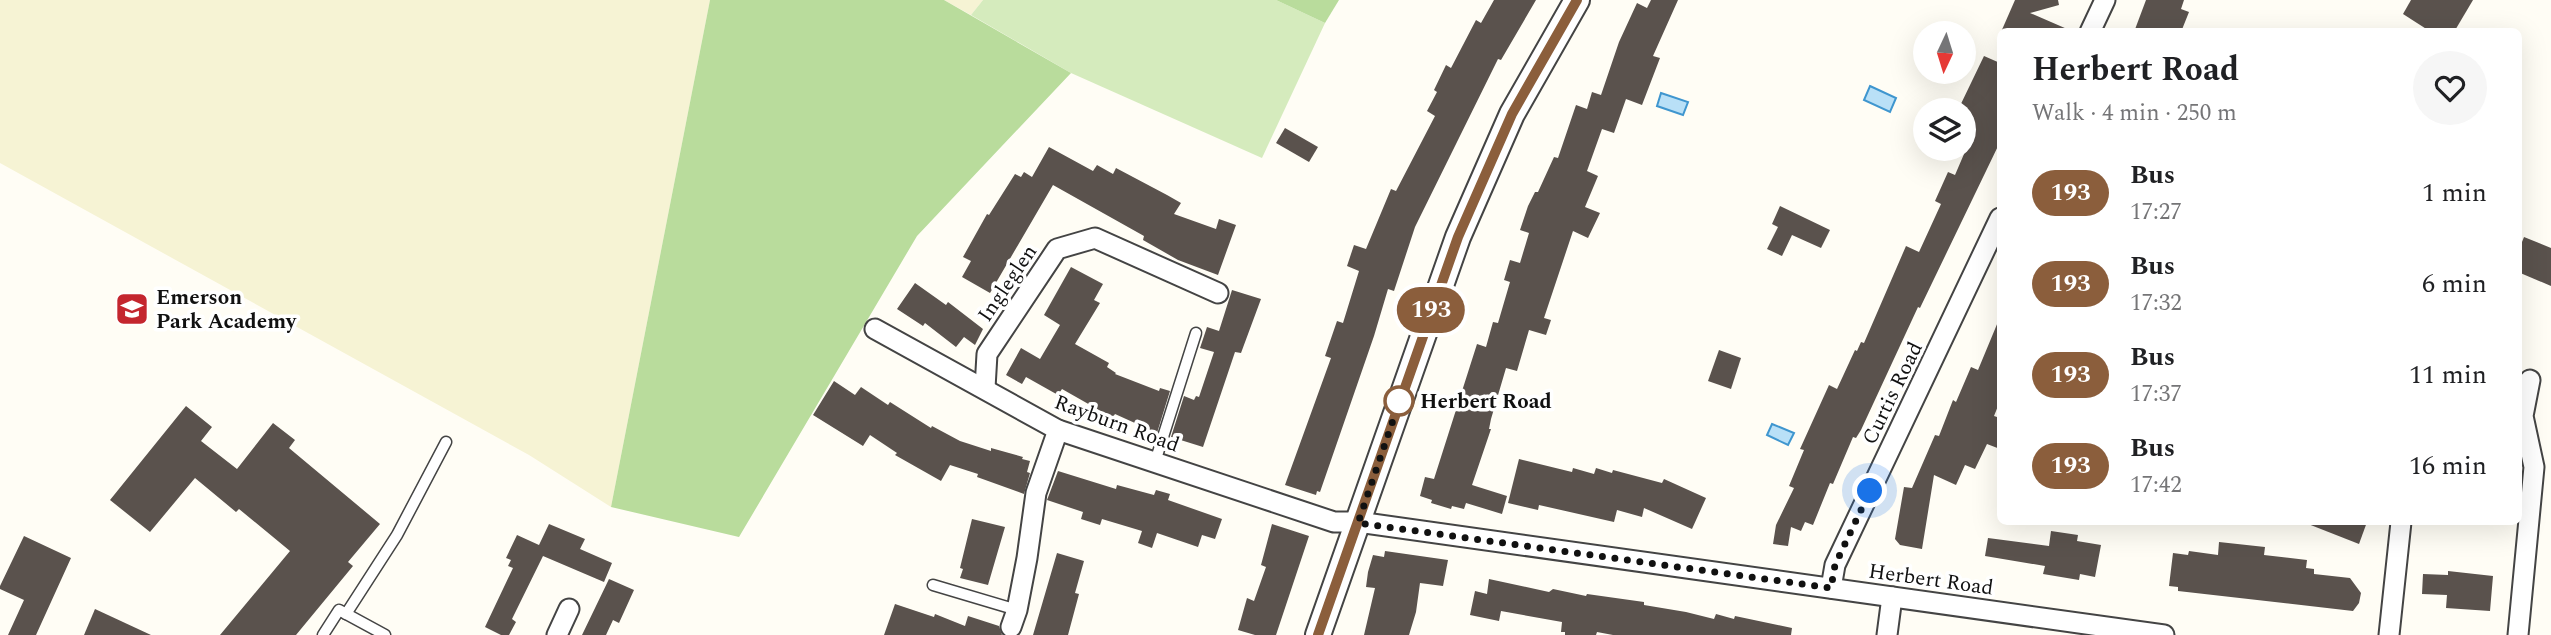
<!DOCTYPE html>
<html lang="en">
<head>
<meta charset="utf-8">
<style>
	body { margin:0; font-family:Spectral,serif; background:#f6f6f6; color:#202124; height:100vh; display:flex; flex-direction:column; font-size:26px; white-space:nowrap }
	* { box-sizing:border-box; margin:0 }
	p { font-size:23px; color:#757577 }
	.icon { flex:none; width:38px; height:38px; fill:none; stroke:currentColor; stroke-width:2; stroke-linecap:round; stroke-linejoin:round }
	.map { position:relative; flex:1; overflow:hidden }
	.sheet { position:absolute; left:1997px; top:28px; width:525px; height:497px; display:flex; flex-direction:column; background:#fff; border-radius:10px; box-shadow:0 7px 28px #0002 }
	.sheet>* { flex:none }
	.badge { padding:0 14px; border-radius:23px; font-size:24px; line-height:46px }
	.needle { width:46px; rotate:184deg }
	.fabs { position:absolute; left:1913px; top:21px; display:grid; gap:14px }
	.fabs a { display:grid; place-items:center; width:63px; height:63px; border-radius:50%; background:#fff; box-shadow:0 7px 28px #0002; font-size:35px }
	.you { position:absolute; width:35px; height:35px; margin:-18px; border:5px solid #fff; border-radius:50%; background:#1a73e8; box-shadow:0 0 0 10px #1a73e833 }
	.map>.badge { position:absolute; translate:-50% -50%; box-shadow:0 0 0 4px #fff }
	.round { display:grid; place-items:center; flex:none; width:74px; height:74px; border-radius:37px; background:#f6f6f6 }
	.overview { display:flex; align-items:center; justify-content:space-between; height:119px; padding:0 35px }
	h1 { font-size:33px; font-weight:700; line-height:52px }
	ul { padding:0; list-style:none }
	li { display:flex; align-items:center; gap:21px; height:91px; padding:0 35px }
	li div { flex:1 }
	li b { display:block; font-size:26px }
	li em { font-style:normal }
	li .badge { min-width:77px; font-weight:700; text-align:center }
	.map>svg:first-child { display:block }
</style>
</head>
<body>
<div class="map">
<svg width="2551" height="635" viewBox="0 0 2551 635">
	<rect width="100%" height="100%" fill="#fffdf5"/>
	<!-- farmland -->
	<g fill="#f6f3d4">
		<polygon points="0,0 710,0 611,507 529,455 0,163"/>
		<polygon points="944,0 983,0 971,15"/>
	</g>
	<!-- green -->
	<polygon fill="#d5ebbd" points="983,0 1276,0 1325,23 1262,158 1071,73 971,15"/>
	<!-- forest -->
	<g fill="#b9dc9c">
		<polygon points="710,0 944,0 1071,73 917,236 739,537 611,507"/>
		<polygon points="1276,0 1339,0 1325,23"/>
	</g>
	<!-- water -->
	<g fill="#b9e0f7" stroke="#3f96cf" stroke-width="2">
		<polygon points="1870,86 1896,98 1890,112 1864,100"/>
		<polygon points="1661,93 1688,102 1683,115 1657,106"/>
		<polygon points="1772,424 1794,433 1788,445 1767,435"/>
	</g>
	<!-- building -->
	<g fill="#5a524d">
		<polygon points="1494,0 1536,0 1501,60 1498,59 1415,227 1394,291 1388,289 1374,336 1320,492 1317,491 1316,495 1285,485 1331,358 1325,356 1337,321 1343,323 1359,271 1347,266 1354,245 1366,249 1391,189 1396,191 1435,116 1427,111 1437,92 1434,90 1446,65 1451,68 1476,20 1481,23"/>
		<polygon points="1651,0 1678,0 1653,56 1660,58 1642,105 1626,99 1614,133 1602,129 1587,171 1598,176 1585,207 1600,213 1588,238 1573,231 1544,318 1551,320 1546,335 1529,330 1517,371 1506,368 1491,419 1489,429 1491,429 1472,485 1507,496 1502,514 1466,503 1464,509 1452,506 1451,509 1431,503 1432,500 1420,496 1425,477 1434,479 1477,344 1486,347 1493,322 1498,323 1510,282 1504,280 1510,260 1520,263 1529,233 1520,230 1528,206 1535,192 1538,192 1554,157 1558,158 1576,105 1587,109 1592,92 1601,95 1619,42 1637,3 1647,8"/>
		<polygon points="2015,0 2058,0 2059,5 2030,13 2074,32 2001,32"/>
		<polygon points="2146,0 2184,0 2181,9 2189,12 2181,32 2134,32"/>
		<polygon points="2411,0 2473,0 2454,32 2431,32 2403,14"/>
		<polygon points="1984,56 2000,63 2000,142 1920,308 1918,307 1861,430 1856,438 1853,437 1833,484 1830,483 1813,525 1805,522 1801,531 1791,527 1788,546 1773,544 1776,525 1794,488 1789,486 1804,450 1800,449 1829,385 1837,389 1855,350 1857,351 1861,342 1864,343 1906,246 1919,252 1941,204 1935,201 1948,172 1955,175 1964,154 1964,140 1972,122 1964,118 1964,110 1958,110"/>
		<polygon points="1285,128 1318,147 1309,162 1276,143"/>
		<polygon points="1049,147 1093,171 1097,165 1113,174 1116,168 1167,195 1181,203 1174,214 1216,229 1219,219 1236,225 1218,275 1178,260 1143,240 1144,236 1053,185 990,293 962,277 971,261 963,257 987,214 989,215 1015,174 1021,177 1024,172 1032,177"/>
		<polygon points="1780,206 1830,230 1821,248 1792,235 1782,256 1767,249 1778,227 1772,224"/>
		<polygon points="2524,237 2551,248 2551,286 2518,272 2518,252"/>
		<polygon points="1071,267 1103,284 1094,300 1100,303 1075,344 1109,363 1107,367 1116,373 1115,374 1159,391 1160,388 1170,391 1157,433 1115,414 1113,417 1106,414 1062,389 1058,395 1026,377 1022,384 1006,375 1021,348 1040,359 1060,325 1044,315"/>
		<polygon points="915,283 946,305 948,302 983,329 975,345 964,337 956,347 925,323 923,326 897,309"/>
		<polygon points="1232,290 1261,299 1241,353 1235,352 1203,447 1171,437 1184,396 1194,400 1196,396 1199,397 1214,352 1200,348 1207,327 1219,331"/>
		<polygon points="2000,317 2000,401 1994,416 2000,418 2000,449 1987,444 1975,469 1965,465 1956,485 1934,475 1922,549 1900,545 1895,539 1904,487 1912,488 1935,435 1939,436 1953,400 1956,402 1971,367 1978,370"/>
		<polygon points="1719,350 1741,358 1731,389 1708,381"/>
		<polygon points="834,381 855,395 861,387 888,405 890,402 931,428 932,426 960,441 991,451 991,448 1023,457 1022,459 1030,461 1027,472 1030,473 1024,494 977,477 978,474 950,465 941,481 895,455 897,453 870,435 863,446 813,415"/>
		<polygon points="186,406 212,427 201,441 237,469 273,423 295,440 289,448 380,524 348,562 353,566 296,635 220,635 290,551 239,509 236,512 195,478 150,532 110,500"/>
		<polygon points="1519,459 1572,472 1573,468 1594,474 1596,468 1612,473 1613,470 1662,483 1664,479 1706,498 1692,529 1644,508 1642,517 1617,510 1614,522 1539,505 1538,510 1508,503"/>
		<polygon points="1058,471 1116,489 1117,485 1154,495 1156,490 1170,494 1168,500 1222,519 1215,539 1202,535 1198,547 1157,533 1152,548 1138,543 1142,531 1102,519 1100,525 1081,519 1083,512 1047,500"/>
		<polygon points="972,519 1005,527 988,585 960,578 963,569 960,568"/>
		<polygon points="2303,522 2367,522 2359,544"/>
		<polygon points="549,524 585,539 580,549 612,563 604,582 543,556 512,619 516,622 509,635 501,635 485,627 513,568 508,566 511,560 506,558 517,535 539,545"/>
		<polygon points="1272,524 1309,536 1276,635 1255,635 1238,630 1247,598 1254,601 1266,567 1261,565"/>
		<polygon points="2051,531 2078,535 2077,541 2101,545 2095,577 2080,574 2079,580 2043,574 2045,566 1985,556 1988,538 2049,546"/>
		<polygon points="24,536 71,558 36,635 8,635 24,600 0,589 0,586"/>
		<polygon points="2219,542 2265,547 2264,555 2307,560 2306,568 2314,569 2314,574 2350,578 2361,593 2359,603 2353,611 2178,591 2178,587 2169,586 2173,553 2188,555 2189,551 2218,555"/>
		<polygon points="1385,551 1448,560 1443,586 1420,583 1416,612 1409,635 1364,635 1375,588 1366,587 1368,572 1373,555 1384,557"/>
		<polygon points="1057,553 1084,561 1075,593 1079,594 1068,635 1033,635"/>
		<polygon points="2448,571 2493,576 2490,611 2446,608 2447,595 2422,594 2423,574 2448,575"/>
		<polygon points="609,579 634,590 619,623 613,620 606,635 582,635"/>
		<polygon points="1489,579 1549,592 1553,589 1586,596 1587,594 1644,602 1644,605 1686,612 1714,619 1716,614 1734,619 1735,616 1792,628 1791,635 1613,635 1597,632 1596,635 1565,635 1565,632 1561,632 1562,622 1501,611 1499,621 1470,615 1475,591 1487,594"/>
		<polygon points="895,604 934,617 935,614 965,626 968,616 999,626 1002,635 884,635"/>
		<polygon points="95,609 151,635 84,635"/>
	</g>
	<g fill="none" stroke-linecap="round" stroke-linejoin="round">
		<defs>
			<g id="service">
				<polyline points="1155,462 1196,333"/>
				<polyline points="933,585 1017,610"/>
				<polyline points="346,614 397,535 446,442"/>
				<polyline points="323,635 339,610 385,635"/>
			</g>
			<g id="minor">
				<polyline points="2090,32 2105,0"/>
				<polyline points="875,329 1058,430 1334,522 1358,522 2164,635"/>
				<polyline points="985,388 987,354 1057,249 1095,238 1218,293"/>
				<polyline points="1831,588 1835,565 2000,218"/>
				<polyline points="1011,627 1017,610 1027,558 1036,493 1058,430"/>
				<polyline points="557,635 569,609"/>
				<polyline points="1887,635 1892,597"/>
				<polyline points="2389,635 2401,522"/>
				<polyline points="2518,635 2534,467 2523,416 2530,380"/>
			</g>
			<polyline id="tertiary" points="1318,635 1458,237 1512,114 1577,0"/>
		</defs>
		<!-- service casing -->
		<use href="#service" stroke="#444" stroke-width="13"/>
		<!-- minor casing -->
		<use href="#minor" stroke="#444" stroke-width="23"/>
		<!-- tertiary casing -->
		<use href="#tertiary" stroke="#444" stroke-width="28"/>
		<!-- service -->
		<use href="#service" stroke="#fff" stroke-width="10"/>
		<!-- minor -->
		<use href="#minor" stroke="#fff" stroke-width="19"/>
		<!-- tertiary -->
		<use href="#tertiary" stroke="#fff" stroke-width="24"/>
	</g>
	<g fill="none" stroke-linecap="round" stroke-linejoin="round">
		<defs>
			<polyline id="line" points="1318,635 1458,237 1512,114 1577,0"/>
		</defs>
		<!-- line casing -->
		<use href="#line" stroke="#fff" stroke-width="16"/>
		<!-- line -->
		<use href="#line" stroke="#8b5e3c" stroke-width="10"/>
		<!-- walk -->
		<polyline stroke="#111" stroke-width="7" stroke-dasharray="0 12.6" points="1399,401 1402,394 1358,523 1831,588 1835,565 1870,491"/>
	</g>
	<!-- icons -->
	<defs>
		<symbol id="school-square" viewBox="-11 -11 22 22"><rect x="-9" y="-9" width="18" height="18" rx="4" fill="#c4262e" stroke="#fff"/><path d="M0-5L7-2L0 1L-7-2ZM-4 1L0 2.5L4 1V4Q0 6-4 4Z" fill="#fff"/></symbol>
	</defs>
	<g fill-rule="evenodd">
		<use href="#school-square" x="113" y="290" width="38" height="38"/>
	</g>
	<!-- markers -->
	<circle fill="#fff" stroke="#8b5e3c" stroke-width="3.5" cx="1399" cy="401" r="14"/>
	<g text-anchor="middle" stroke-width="7" stroke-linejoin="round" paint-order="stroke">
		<!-- street labels -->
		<g font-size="21" fill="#111" stroke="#fff">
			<text transform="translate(1007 283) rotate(-56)" y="7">Ingleglen</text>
			<text transform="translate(1892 393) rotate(-64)" y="7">Curtis Road</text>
			<text transform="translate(1117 423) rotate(20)" y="7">Rayburn Road</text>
			<text transform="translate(1931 579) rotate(8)" y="7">Herbert Road</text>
		</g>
		<!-- poi labels -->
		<g font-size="21" font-weight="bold" fill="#111" stroke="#fff" text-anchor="start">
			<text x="156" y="304">Emerson<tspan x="156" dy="24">Park Academy</tspan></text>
		</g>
		<!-- stop labels -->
		<g font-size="21" font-weight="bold" fill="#111" stroke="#fff" text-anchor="start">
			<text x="1420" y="408">Herbert Road</text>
		</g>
	</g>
</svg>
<div class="fabs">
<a><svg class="needle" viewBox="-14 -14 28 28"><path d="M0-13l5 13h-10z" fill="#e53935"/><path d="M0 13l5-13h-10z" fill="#757577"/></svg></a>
<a><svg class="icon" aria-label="layers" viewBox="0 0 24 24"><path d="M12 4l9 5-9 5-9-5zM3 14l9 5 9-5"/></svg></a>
</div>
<div class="you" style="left:1870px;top:491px"></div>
<b class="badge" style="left:1431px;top:310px;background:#8b5e3c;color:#fff">193</b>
<section class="sheet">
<div class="overview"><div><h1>Herbert Road</h1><p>Walk · 4 min · 250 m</p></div><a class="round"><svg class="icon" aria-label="heart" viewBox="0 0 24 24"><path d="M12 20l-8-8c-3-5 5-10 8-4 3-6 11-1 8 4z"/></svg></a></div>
<ul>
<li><span class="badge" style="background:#8b5e3c;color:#fff">193</span><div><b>Bus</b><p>17:27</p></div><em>1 min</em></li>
<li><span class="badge" style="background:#8b5e3c;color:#fff">193</span><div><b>Bus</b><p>17:32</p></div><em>6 min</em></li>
<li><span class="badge" style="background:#8b5e3c;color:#fff">193</span><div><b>Bus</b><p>17:37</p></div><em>11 min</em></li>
<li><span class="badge" style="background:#8b5e3c;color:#fff">193</span><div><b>Bus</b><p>17:42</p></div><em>16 min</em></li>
</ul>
</section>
</div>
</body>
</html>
